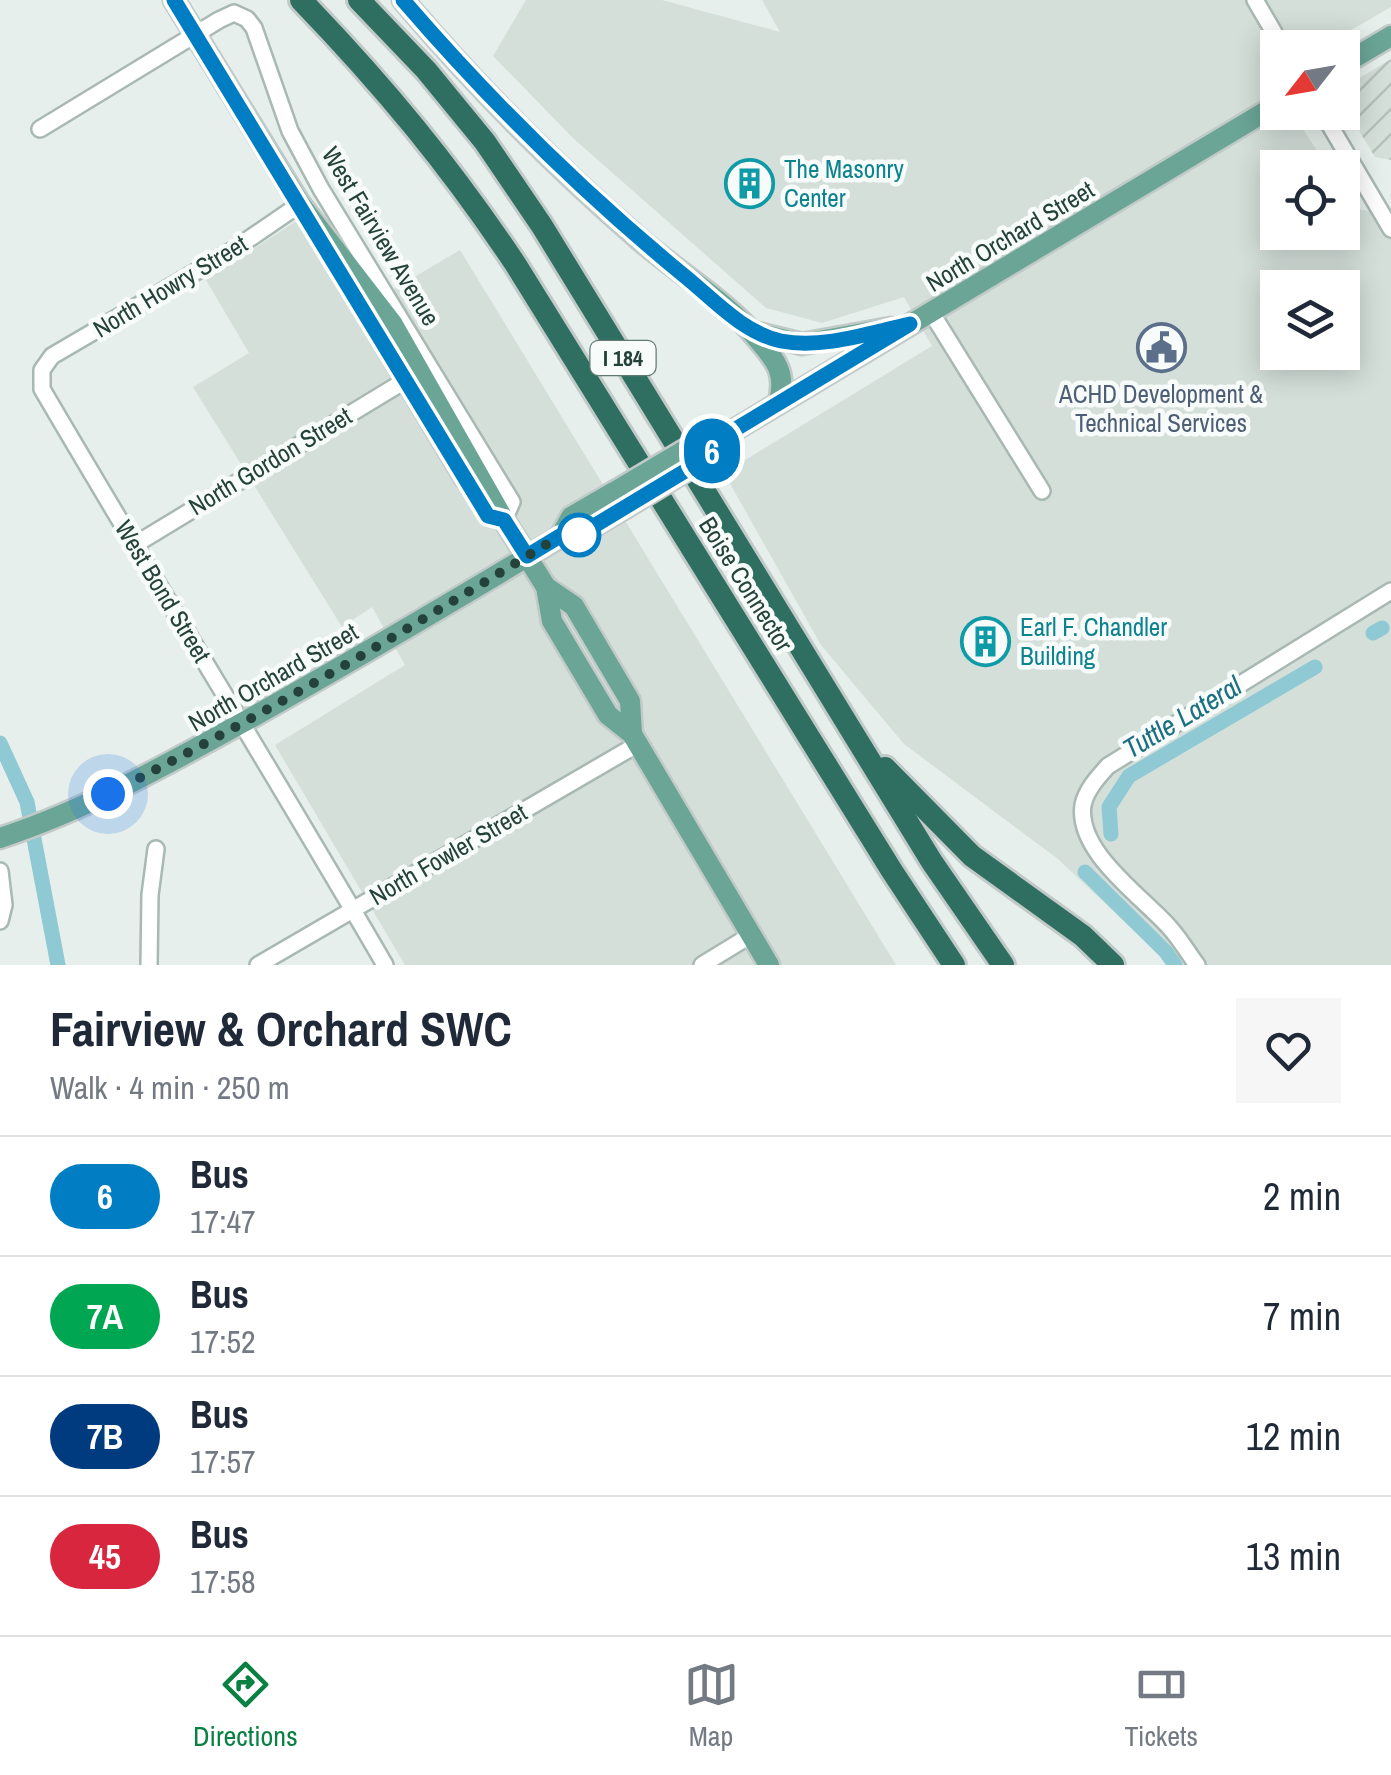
<!DOCTYPE html>
<html lang="en">
<head>
<meta charset="utf-8">
<style>
	body { margin:0; font-family:"Archivo Narrow",sans-serif; background:#f6f6f7; color:#1f2937; height:100vh; display:flex; flex-direction:column; font-size:38px; white-space:nowrap }
	* { box-sizing:border-box; margin:0 }
	p { font-size:32px; color:#747a83 }
	.icon { flex:none; width:55px; height:55px; fill:none; stroke:currentColor; stroke-width:2; stroke-linecap:round; stroke-linejoin:round }
	.map { position:relative; height:965px; overflow:hidden }
	.side { display:flex; flex-direction:column; background:#fff; flex:1 }
	.side>* { flex:none }
	.badge { padding:0 20px; border-radius:32px; font-size:35px; line-height:65px }
	.needle { width:65px; rotate:239deg }
	.fabs { position:absolute; left:1260px; top:30px; display:grid; gap:20px }
	.fabs a { display:grid; place-items:center; width:100px; height:100px; border-radius:0px; background:#fff; box-shadow:0 5px 25px #0003; font-size:50px }
	.you { position:absolute; width:50px; height:50px; margin:-25px; border:8px solid #fff; border-radius:50%; background:#1a73e8; box-shadow:0 0 0 15px #1a73e833 }
	.map>.badge { position:absolute; translate:-50% -50%; box-shadow:0 0 0 5px #fff }
	.round { display:grid; place-items:center; flex:none; width:105px; height:105px; border-radius:0px; background:#f6f6f7 }
	.head { display:flex; align-items:center; justify-content:space-between; height:170px; padding:0 50px }
	h1 { font-size:48px; font-weight:700; line-height:75px }
	ul { padding:0; list-style:none }
	li { display:flex; align-items:center; gap:30px; height:120px; padding:0 50px; border-top:2px solid #e0e1e3 }
	li div { flex:1 }
	li b { display:block; font-size:38px }
	li em { font-style:normal }
	li .badge { min-width:110px; font-weight:700; text-align:center }
	.menu { display:flex; justify-content:space-around; align-items:center; height:140px; border-top:2px solid #e0e1e3; background:#fff; font-size:28px; color:#747a83 }
	.menu a { display:grid; justify-items:center; gap:5px }
	.menu .on { color:#0b8043 }
	.map>svg:first-child { display:block }
</style>
</head>
<body>
<div class="map">
<svg width="1391" height="965" viewBox="0 0 1391 965">
	<defs>
		<pattern id="industrial-furrows" width="10" height="10" patternUnits="userSpaceOnUse" patternTransform="scale(2.5)"><rect width="10" height="10" fill="#d4dfda"/><path d="M-1 1l2-2M0 10L10 0M9 11l2-2" fill="none" stroke="#b6c1bc"/></pattern>
	</defs>
	<rect width="100%" height="100%" fill="#e6efeb"/>
	<!-- built -->
	<g fill="#d4dfda" fill-rule="evenodd">
		<path d="M526,0H662L780,32L762,0H1391V7L1322,47L1278,48L1277,73L1271,77L1277,88L1278,112L1293,113L1327,167L1278,168V232H1342L1343,193L1352,208L1391,215V965H1170L1058,859L904,744L821,645L724,473L932,346L904,297L822,323L766,308L574,139L493,56ZM1278,288H1342V352H1278Z"/>
		<polygon points="296,221 353,313 460,250 896,965 405,965 275,745 405,665 372,607 342,627 193,387 249,353 206,280"/>
	</g>
	<!-- industrial -->
	<polygon fill="url(#industrial-furrows)" points="1391,59 1391,160 1375,157 1342,103 1343,88"/>
	<g fill="none" stroke-linecap="round" stroke-linejoin="round">
		<!-- canal -->
		<g stroke="#8ec9d4" stroke-width="15">
			<polyline points="1373,633 1382,628"/>
			<polyline points="0,743 27,802 58,965"/>
			<polyline points="1111,834 1109,807 1129,776 1315,667"/>
			<polyline points="1085,872 1166,952 1175,965"/>
		</g>
		<defs>
			<g id="minor">
				<polyline points="1255,0 1283,48"/>
				<polyline points="1322,112 1391,229"/>
				<polyline points="40,129 219,20 234,13 247,19 254,28 290,131 321,189 512,502 504,520"/>
				<path d="M300,204L233,250L52,356L42,370V389C155,582 273,772 385,965"/>
				<polyline points="931,312 1042,491"/>
				<polyline points="136,544 406,380"/>
				<polyline points="0,871 4,905 0,921"/>
				<polyline points="149,965 150,895 156,849"/>
				<polyline points="258,965 638,744"/>
				<polyline points="702,965 751,935"/>
				<path d="M1197,965C1188,953 1180,939 1170,928C1142,896 1076,852 1083,805C1086,790 1098,777 1108,766L1391,591"/>
			</g>
			<g id="major">
				<polyline points="174,0 305,212"/>
				<path d="M403,0C475,85 554,165 638,238C672,268 727,302 755,336C774,359 787,370 779,402"/>
				<polyline points="1342,65 1391,36"/>
				<polyline points="300,204 392,323 504,520 546,587 574,606 630,701 632,734"/>
				<polyline points="341,271 465,478"/>
				<polyline points="753,332 802,344 891,328"/>
				<polyline points="716,441 1278,104"/>
				<polyline points="560,537 571,517 614,492"/>
				<polyline points="546,587 552,621 608,715 632,734 769,965"/>
				<path d="M0,838C88,809 168,764 249,719C354,660 457,599 560,537L579,535L623,509"/>
			</g>
			<g id="highway">
				<path d="M301,0C384,86 450,166 516,265L892,871L954,965"/>
				<polyline points="359,0 426,70 485,142 542,226 932,862 1003,965"/>
				<polyline points="885,768 972,856 1083,936 1113,965"/>
			</g>
		</defs>
		<!-- minor casing -->
		<use href="#minor" stroke="#a8b8b2" stroke-width="20"/>
		<!-- major casing -->
		<use href="#major" stroke="#c2cac8" stroke-width="25"/>
		<!-- highway casing -->
		<use href="#highway" stroke="#c2cac8" stroke-width="28"/>
		<!-- minor -->
		<use href="#minor" stroke="#fff" stroke-width="15"/>
		<!-- major -->
		<use href="#major" stroke="#6aa596" stroke-width="20"/>
		<!-- highway -->
		<use href="#highway" stroke="#2f6f62" stroke-width="22"/>
		<defs>
			<polyline id="major-bridge" points="614,492 700,441 716,441 710,456 623,509"/>
		</defs>
		<!-- major-bridge casing -->
		<use href="#major-bridge" stroke="#c2cac8" stroke-width="25" stroke-linecap="butt"/>
		<!-- major-bridge -->
		<use href="#major-bridge" stroke="#6aa596" stroke-width="20"/>
	</g>
	<g fill="none" stroke-linecap="round" stroke-linejoin="round">
		<defs>
			<path id="line" d="M174,0L488,516L504,520L527,556L560,536L579,535L710,456L716,441L910,324C869,333 823,349 781,341C744,333 716,302 687,278C584,194 490,101 403,0"/>
		</defs>
		<!-- line casing -->
		<use href="#line" stroke="#fff" stroke-width="22"/>
		<!-- line -->
		<use href="#line" stroke="#007dc3" stroke-width="15"/>
		<!-- walk -->
		<path stroke="#24423a" stroke-width="10" stroke-dasharray="0 18" d="M108,794C263,716 412,627 560,536L579,535"/>
	</g>
	<!-- icons -->
	<defs>
		<symbol id="building-ring" viewBox="-11 -11 22 22"><circle r="9.5" fill="#f7fbf9" stroke="#0f9aa8" stroke-width="1.5"/><path d="M-4-6H4V6H1V3H-1V6H-4ZM-2.5-4.3h1.7v1.8h-1.7ZM.8-4.3h1.7v1.8H.8ZM-2.5-1h1.7V.8h-1.7ZM.8-1h1.7V.8H.8Z" fill="#0f9aa8"/></symbol>
		<symbol id="civic-ring" viewBox="-11 -11 22 22"><circle r="9.5" fill="#f7fbf9" stroke="#5c6f8a" stroke-width="1.5"/><path d="M-.6-6.5H3V-4.5H.6V-3L4-1V1h2V6H-6V1h2V-1L-.6-3ZM-1.2 2.5V6h2.4V2.5Z" fill="#5c6f8a"/></symbol>
	</defs>
	<g fill-rule="evenodd">
		<use href="#building-ring" x="722" y="156" width="55" height="55"/>
		<use href="#civic-ring" x="1134" y="320" width="55" height="55"/>
		<use href="#building-ring" x="958" y="614" width="55" height="55"/>
	</g>
	<!-- markers -->
	<circle fill="#fff" stroke="#007dc3" stroke-width="5" cx="579" cy="535" r="20"/>
	<g text-anchor="middle" stroke-width="9" stroke-linejoin="round" paint-order="stroke">
		<!-- shield labels -->
		<rect fill="#f7fbf9" stroke="#637a73" stroke-width="2.5" x="590.5" y="341" width="65" height="34" rx="8"/>
		<g font-size="22" font-weight="bold" fill="#24423a">
			<text x="623" y="366">I 184</text>
		</g>
		<!-- culture labels -->
		<g font-size="25" fill="#0d838f" stroke="#f7fbf9" text-anchor="start">
			<text x="784" y="178">The Masonry<tspan x="784" dy="29">Center</tspan></text>
			<text x="1020" y="636">Earl F. Chandler<tspan x="1020" dy="29">Building</tspan></text>
		</g>
		<!-- street labels -->
		<g font-size="25" fill="#24423a" stroke="#f7fbf9">
			<text transform="translate(381 236) rotate(59)" y="9">West Fairview Avenue</text>
			<text transform="translate(1010 236) rotate(-31)" y="9">North Orchard Street</text>
			<text transform="translate(170 286) rotate(-31)" y="9">North Howry Street</text>
			<text transform="translate(270 461) rotate(-31)" y="9">North Gordon Street</text>
			<text transform="translate(746 584) rotate(58)" y="9">Boise Connector</text>
			<text transform="translate(163 591) rotate(59)" y="9">West Bond Street</text>
			<text transform="translate(273 677) rotate(-30)" y="9">North Orchard Street</text>
			<text transform="translate(448 854) rotate(-30)" y="9">North Fowler Street</text>
		</g>
		<!-- service labels -->
		<g font-size="25" fill="#4e5e75" stroke="#f7fbf9">
			<text x="1161" y="403">ACHD Development &amp;<tspan x="1161" dy="29">Technical Services</tspan></text>
		</g>
		<!-- water labels -->
		<g font-size="28" font-style="italic" fill="#1c6f80" stroke="#f7fbf9">
			<text transform="translate(1182 717) rotate(-31)" y="10">Tuttle Lateral</text>
		</g>
	</g>
</svg>
<div class="fabs">
<a><svg class="needle" viewBox="-14 -14 28 28"><path d="M0-13l5 13h-10z" fill="#e53935"/><path d="M0 13l5-13h-10z" fill="#747a83"/></svg></a>
<a><svg class="icon" aria-label="locate" viewBox="0 0 24 24"><circle cx="12" cy="12" r="6"/><path d="M12 2v4M12 18v4M2 12h4M18 12h4"/></svg></a>
<a><svg class="icon" aria-label="layers" viewBox="0 0 24 24"><path d="M12 4l9 5-9 5-9-5zM3 14l9 5 9-5"/></svg></a>
</div>
<div class="you" style="left:108px;top:794px"></div>
<b class="badge" style="left:712px;top:451px;background:#007dc3;color:#fff">6</b>
</div>
<section class="side">
<div class="head"><div><h1>Fairview &amp; Orchard SWC</h1><p>Walk · 4 min · 250 m</p></div><a class="round"><svg class="icon" aria-label="heart" viewBox="0 0 24 24"><path d="M12 20l-8-8c-3-5 5-10 8-4 3-6 11-1 8 4z"/></svg></a></div>
<ul>
<li><span class="badge" style="background:#007dc3;color:#fff">6</span><div><b>Bus</b><p>17:47</p></div><em>2 min</em></li>
<li><span class="badge" style="background:#00a651;color:#fff">7A</span><div><b>Bus</b><p>17:52</p></div><em>7 min</em></li>
<li><span class="badge" style="background:#003b80;color:#fff">7B</span><div><b>Bus</b><p>17:57</p></div><em>12 min</em></li>
<li><span class="badge" style="background:#d7263d;color:#fff">45</span><div><b>Bus</b><p>17:58</p></div><em>13 min</em></li>
</ul>
</section>
<nav class="menu">
<a class="on"><svg class="icon" aria-label="directions" viewBox="0 0 24 24"><path d="M12 3l9 9-9 9-9-9zM9 14v-3h6M13 9l2 2-2 2"/></svg>Directions</a>
<a><svg class="icon" aria-label="map" viewBox="0 0 24 24"><path d="M3 6l6-2 6 2 6-2v14l-6 2-6-2-6 2zM9 4v14M15 6v14"/></svg>Map</a>
<a><svg class="icon" aria-label="tickets" viewBox="0 0 24 24"><path d="M3 7h18v10H3zM15 7v10"/></svg>Tickets</a>
</nav>
</body>
</html>
